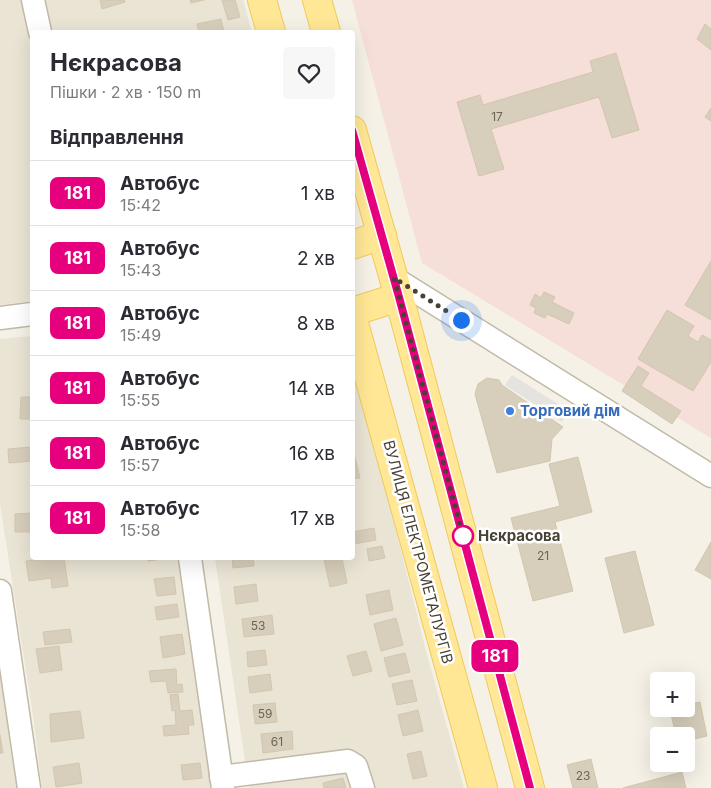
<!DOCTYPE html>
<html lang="uk">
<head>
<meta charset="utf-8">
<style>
	body { margin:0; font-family:Inter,sans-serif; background:#f7f7f7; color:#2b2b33; height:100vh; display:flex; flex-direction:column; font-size:19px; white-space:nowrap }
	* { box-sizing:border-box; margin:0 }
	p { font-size:16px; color:#7c7c81 }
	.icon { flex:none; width:28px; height:28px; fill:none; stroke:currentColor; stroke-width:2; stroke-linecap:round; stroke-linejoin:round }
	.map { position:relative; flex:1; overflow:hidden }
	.drawer { position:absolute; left:30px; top:30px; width:325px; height:530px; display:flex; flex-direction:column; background:#fff; border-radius:5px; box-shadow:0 5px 20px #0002 }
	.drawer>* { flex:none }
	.badge { padding:0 10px; border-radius:8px; font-size:18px; line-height:32px }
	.tools { position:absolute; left:650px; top:672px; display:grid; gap:10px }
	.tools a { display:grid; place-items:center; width:45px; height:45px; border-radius:5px; background:#fff; box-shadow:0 5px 20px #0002; font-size:25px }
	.you { position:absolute; width:25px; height:25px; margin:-12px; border:4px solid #fff; border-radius:50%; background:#1a73e8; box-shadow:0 0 0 8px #1a73e833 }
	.map>.badge { position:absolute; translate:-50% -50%; box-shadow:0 0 0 2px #fff }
	h2 { padding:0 20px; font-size:19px; line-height:45px }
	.round { display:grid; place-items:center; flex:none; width:52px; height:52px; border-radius:5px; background:#f7f7f7 }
	.headline { display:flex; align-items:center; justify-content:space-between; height:85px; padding:0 20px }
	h1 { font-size:24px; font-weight:700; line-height:38px }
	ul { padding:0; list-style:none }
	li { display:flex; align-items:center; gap:15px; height:65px; padding:0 20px; border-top:1px solid #e1e1e2 }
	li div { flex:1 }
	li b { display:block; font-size:19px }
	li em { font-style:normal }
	li .badge { min-width:55px; font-weight:700; text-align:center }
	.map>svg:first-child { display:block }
</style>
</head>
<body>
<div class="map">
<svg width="711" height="788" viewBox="0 0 711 788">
	<rect width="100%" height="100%" fill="#f5f1e6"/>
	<!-- residential -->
	<g fill="#e9e4d4">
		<polygon points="0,0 243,0 252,32 32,32 32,301 0,305"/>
		<polygon points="32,336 32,558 181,558 214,788 42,788 34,722 0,504 0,339"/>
		<polygon points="353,359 426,651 464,788 249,788 215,558 352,558"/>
		<polygon points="0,616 29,788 0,788"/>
	</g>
	<!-- medical -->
	<polygon fill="#f6ded9" points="352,0 711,0 711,438 422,263"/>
	<!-- parking -->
	<polygon fill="#e5e3df" points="512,375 569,411 562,422 505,385"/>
	<!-- building -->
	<g fill="#d7cebb" stroke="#d3c6ad">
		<polygon points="100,0 124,0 125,2 102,9"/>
		<polygon points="190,0 204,0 191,3"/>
		<polygon points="222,0 235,0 240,17 228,20"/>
		<polygon points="221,19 224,32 199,32 197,24"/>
		<polygon points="705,24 711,29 711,50 697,39"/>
		<polygon points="616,53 639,130 612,138 599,97 491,129 504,169 479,176 457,102 480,95 483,105 593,72 590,61"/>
		<polygon points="711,108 711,121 705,117"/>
		<polygon points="711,261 711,320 685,305"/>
		<polygon points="544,292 555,297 552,302 574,313 569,324 547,314 545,318 534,313 536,308 530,305 535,294 541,298"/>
		<polygon points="667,310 694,326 688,336 698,342 702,335 711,340 711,362 693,391 638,359"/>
		<polygon points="638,366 649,373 641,386 681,411 672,424 622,391"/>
		<polygon points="487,378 499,380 502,385 563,427 552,439 550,461 497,473 475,394 478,384"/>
		<polygon points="21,397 32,397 32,419 20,419"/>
		<polygon points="32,447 32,461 9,463 8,449"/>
		<polygon points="352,457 355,457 360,478 352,479"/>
		<polygon points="578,457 592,512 555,522 573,591 533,601 511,518 560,506 549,464"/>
		<polygon points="32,513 32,532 15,532 15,514"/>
		<polygon points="374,528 376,540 354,544 352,532"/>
		<polygon points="711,542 711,579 695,570"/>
		<polygon points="382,546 385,558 369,561 367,549"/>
		<polygon points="635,551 654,625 624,633 605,558"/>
		<polygon points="56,558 64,558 68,586 52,588 51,578 29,581 26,561"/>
		<polygon points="148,558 171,558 148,561"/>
		<polygon points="232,558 253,558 254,566 233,568"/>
		<polygon points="329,558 342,558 347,583 330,587 324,559"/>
		<polygon points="174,577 176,594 157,596 154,579"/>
		<polygon points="256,584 258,601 236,604 234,587"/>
		<polygon points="389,590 393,610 370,615 366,595"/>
		<polygon points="177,604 179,617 157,620 155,607"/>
		<polygon points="272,615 274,634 244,637 242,619"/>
		<polygon points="396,618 403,645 381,651 374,624"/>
		<polygon points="70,629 72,642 45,645 43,632"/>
		<polygon points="182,634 185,654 163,658 160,637"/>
		<polygon points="59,646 62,670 40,673 36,649"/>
		<polygon points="265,650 267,665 248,667 247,652"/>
		<polygon points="366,651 372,671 353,676 347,656"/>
		<polygon points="405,653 410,672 389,677 384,658"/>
		<polygon points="176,669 177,685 182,684 183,692 168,693 166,681 151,682 149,671"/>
		<polygon points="270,674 272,690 250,693 248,677"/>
		<polygon points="412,680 417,701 397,705 392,684"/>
		<polygon points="178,694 180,711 192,710 194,725 188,725 189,734 164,736 163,726 176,725 175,710 172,711 170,695"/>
		<polygon points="700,702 707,736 686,741 686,736 676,736 670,709 686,709 686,705"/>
		<polygon points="275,703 277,722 255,724 253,705"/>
		<polygon points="418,710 423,731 403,736 398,715"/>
		<polygon points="80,711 84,738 51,742 50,714"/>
		<polygon points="292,731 293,749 263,753 261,734"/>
		<polygon points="0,735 3,753 0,753"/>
		<polygon points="421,751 427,776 413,779 407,754"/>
		<polygon points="591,759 598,788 573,788 567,765"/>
		<polygon points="79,763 82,783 56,787 53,767"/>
		<polygon points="200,763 202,778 183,780 181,765"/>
		<polygon points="682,772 686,788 623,788"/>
		<polygon points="343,778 346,788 324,788 323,783"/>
	</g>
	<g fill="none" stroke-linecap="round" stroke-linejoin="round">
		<defs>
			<g id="minor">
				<polyline points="33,0 40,32"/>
				<polyline points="394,278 711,476"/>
				<polyline points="0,318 32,314"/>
				<polyline points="190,558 223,788"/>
				<polyline points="0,591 29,788"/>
				<polyline points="221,777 348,761 356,766 363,788"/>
			</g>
			<g id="major">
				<polyline points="262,0 271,32"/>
				<polyline points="317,0 326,32"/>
				<polyline points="352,130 399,297 530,788"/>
				<polyline points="352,245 382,235"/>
				<polyline points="352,312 399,297"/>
				<polyline points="352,316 483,788"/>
			</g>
		</defs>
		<!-- minor casing -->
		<use href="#minor" stroke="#c1baa8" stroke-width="25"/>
		<!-- major casing -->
		<use href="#major" stroke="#eecb5b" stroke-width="30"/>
		<!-- minor -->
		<use href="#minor" stroke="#fff" stroke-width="22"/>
		<!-- major -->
		<use href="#major" stroke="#ffe795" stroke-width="28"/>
	</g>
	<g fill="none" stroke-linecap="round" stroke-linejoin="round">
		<defs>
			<polyline id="line" points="352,130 399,297 530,788"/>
		</defs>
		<!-- line casing -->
		<use href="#line" stroke="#fff" stroke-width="11"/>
		<!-- line -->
		<use href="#line" stroke="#e6007e" stroke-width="8"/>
		<!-- walk -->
		<polyline stroke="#484235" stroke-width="5" stroke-dasharray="0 9" points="461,320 394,278 463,536"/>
	</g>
	<!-- markers -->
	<circle fill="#3f7fe0" stroke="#fff" stroke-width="2" cx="510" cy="411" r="5"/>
	<circle fill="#fff" stroke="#e6007e" stroke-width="2.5" cx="463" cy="536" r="10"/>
	<g text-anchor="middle" stroke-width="5" stroke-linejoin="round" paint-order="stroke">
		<!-- number labels -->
		<g font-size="12" fill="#6c6556">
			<text x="497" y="121">17</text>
			<text x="543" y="560">21</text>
			<text x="258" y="630">53</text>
			<text x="265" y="718">59</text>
			<text x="277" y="746">61</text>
			<text x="583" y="780">23</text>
		</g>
		<!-- shop labels -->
		<g font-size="15" font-weight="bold" fill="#366cbe" stroke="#fff" text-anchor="start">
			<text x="520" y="416">Торговий дім</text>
		</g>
		<!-- stop labels -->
		<g font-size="15" font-weight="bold" fill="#484235" stroke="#fff" text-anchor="start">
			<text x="478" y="541">Нєкрасова</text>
		</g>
		<!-- street labels -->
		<g font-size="15" fill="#484235" stroke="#fff">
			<text transform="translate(418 552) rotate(75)" y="5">ВУЛИЦЯ ЕЛЕКТРОМЕТАЛУРГІВ</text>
		</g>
	</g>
</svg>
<div class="tools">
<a>+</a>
<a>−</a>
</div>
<div class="you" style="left:461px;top:320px"></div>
<b class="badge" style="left:495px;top:656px;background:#e6007e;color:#fff">181</b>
<section class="drawer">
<div class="headline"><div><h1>Нєкрасова</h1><p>Пішки · 2 хв · 150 m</p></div><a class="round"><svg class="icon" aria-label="heart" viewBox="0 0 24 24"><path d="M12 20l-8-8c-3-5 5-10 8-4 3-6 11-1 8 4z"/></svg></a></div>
<h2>Відправлення</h2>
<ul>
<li><span class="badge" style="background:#e6007e;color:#fff">181</span><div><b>Автобус</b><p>15:42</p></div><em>1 хв</em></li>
<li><span class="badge" style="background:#e6007e;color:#fff">181</span><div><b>Автобус</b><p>15:43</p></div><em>2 хв</em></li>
<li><span class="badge" style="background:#e6007e;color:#fff">181</span><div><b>Автобус</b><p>15:49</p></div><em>8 хв</em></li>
<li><span class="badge" style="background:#e6007e;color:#fff">181</span><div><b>Автобус</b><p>15:55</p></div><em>14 хв</em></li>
<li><span class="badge" style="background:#e6007e;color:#fff">181</span><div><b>Автобус</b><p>15:57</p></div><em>16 хв</em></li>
<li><span class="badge" style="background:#e6007e;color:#fff">181</span><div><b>Автобус</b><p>15:58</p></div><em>17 хв</em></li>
</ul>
</section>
</div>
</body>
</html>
